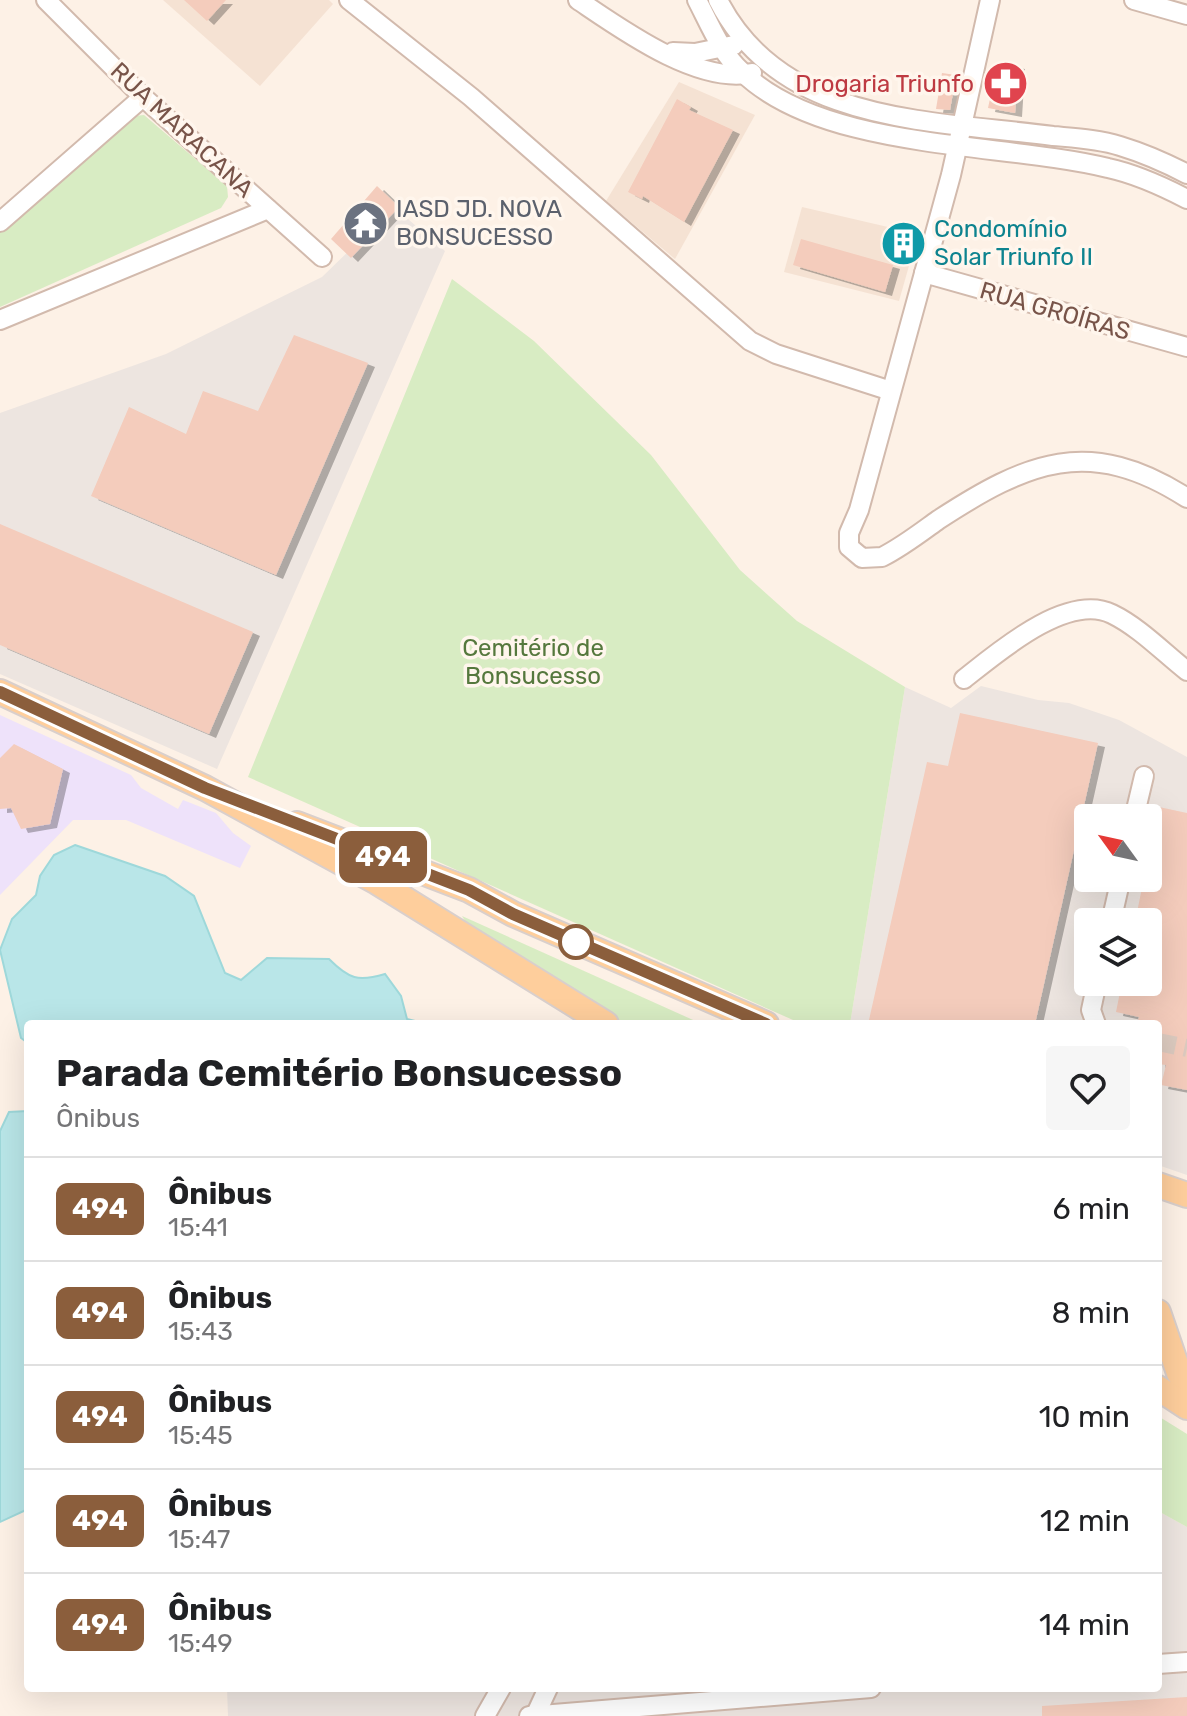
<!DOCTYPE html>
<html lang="pt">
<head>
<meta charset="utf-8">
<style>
	body { margin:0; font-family:Rubik,sans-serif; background:#f6f6f6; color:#202124; height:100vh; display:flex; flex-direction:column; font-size:30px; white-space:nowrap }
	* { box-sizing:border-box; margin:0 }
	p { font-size:26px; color:#757577 }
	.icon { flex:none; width:44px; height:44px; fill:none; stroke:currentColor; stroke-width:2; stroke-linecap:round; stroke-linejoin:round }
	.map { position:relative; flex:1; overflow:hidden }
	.sheet { position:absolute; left:24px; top:1020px; width:1138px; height:672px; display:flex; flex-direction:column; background:#fff; border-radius:8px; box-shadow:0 8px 32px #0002 }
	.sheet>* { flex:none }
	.badge { padding:0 16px; border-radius:12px; font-size:28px; line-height:52px }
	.needle { width:52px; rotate:303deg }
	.controls { position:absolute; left:1074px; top:804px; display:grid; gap:16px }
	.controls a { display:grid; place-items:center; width:88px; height:88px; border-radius:8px; background:#fff; box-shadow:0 8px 32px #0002; font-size:40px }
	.map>.badge { position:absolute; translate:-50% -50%; box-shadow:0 0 0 4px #fff }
	.round { display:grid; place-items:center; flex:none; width:84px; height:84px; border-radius:8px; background:#f6f6f6 }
	.summary { display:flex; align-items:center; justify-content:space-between; height:136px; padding:0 32px }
	h1 { font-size:38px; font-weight:700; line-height:60px }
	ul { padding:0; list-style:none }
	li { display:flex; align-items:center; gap:24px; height:104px; padding:0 32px; border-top:2px solid #e0e0e0 }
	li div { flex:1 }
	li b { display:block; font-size:30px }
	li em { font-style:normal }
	li .badge { min-width:88px; font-weight:700; text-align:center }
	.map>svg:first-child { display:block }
</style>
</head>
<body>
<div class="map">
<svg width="1187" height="1716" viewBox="0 0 1187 1716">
	<defs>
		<filter id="shadow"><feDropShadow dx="7" dy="4" stdDeviation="0" flood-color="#0004"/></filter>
	</defs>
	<rect width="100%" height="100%" fill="#fdf1e6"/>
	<!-- residential -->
	<g fill="#f5e2d3">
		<polygon points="163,0 329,0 333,4 260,86"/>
		<polygon points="679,82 755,115 675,259 606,201"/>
		<polygon points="802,207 918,234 899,301 784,272"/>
	</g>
	<!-- industrial -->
	<g fill="#ede5e0" fill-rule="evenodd">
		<polygon points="394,207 445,251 217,769 0,674 0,413 166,354 322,277"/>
		<path d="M981,686L1038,700L1069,703L1119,720L1187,757V1175L1158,1165V1024H850L905,687L951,708ZM1088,818H1148V878H1088ZM1088,922H1148V982H1088Z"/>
		<polygon points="1158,1511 1187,1527 1187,1716 228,1716 227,1688 1158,1688"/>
	</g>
	<!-- education -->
	<polygon fill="#eee2fa" points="0,715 131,775 141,788 178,809 183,800 216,813 233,833 251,846 240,868 126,820 73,820 0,895"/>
	<!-- green -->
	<g fill="#d8ecc3">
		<polygon points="144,115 227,186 228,197 221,208 0,307 0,232 134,116"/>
		<polygon points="452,279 534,341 651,455 740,570 797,621 905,687 850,1024 802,1024 248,777"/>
		<polygon points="462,916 702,1024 624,1024 473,934"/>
		<polygon points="1158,1416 1187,1434 1187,1527 1158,1511"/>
	</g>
	<!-- water -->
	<g fill="#b9e6e8" stroke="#9ed8da" stroke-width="2">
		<path d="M75,845L165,876L194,896L225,973L241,980L267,958L329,959C349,979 358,982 385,974L401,996L407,1019L427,1024H28V1043L21,1038L0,950L12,919L36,895L40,876L54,855Z"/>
		<polygon points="27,1111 28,1509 0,1522 0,1131 9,1112"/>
	</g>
	<!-- building -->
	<g fill="#f4ccbc" filter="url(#shadow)">
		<polygon points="184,0 226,0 207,21"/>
		<polygon points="998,62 1018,65 1015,113 988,108"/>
		<polygon points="942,73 956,75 950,110 936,109"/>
		<polygon points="677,99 691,107 689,110 733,130 684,222 643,196 642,199 628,192"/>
		<polygon points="377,186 399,207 351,258 331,239"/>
		<polygon points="893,232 912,237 908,256 889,251"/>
		<polygon points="801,239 893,265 885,292 793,265"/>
		<polygon points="294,335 368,363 276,575 91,496 129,407 186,434 203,391 258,411"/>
		<polygon points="0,524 253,632 209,734 0,645"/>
		<polygon points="960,713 1098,743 1035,1024 886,1024 869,1020 927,762 948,766"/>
		<polygon points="14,744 63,769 50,824 21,829 11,808 0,809 0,758"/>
		<polygon points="1159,807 1187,813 1187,1090 1161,1085 1166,1065 1158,1064 1158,1024 1137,1024 1139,1017 1116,1012 1122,982 1148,982 1148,922 1135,922 1144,878 1148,878 1148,860"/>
		<polygon points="1187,1697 1187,1716 1042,1716 1042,1706"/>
	</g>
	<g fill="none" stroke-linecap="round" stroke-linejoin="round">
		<!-- minor-tunnel -->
		<polyline stroke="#dccabf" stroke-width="18" stroke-dasharray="18 9" stroke-linecap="butt" points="1158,1042 1187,1048"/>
		<defs>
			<g id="minor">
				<polyline points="46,0 143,97 322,257"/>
				<polyline points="349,0 471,97 750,341 776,354 891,391"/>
				<path d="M578,0C621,29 698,85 752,73"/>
				<path d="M697,0C710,25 721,53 742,72C823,151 1002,142 1108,168C1136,174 1162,186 1187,199"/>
				<path d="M718,0C781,125 933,120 1053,136C1075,138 1098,139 1120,146C1143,153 1166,163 1187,174"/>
				<path d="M990,0L951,175L859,510L849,533V547L862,558L882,557C902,547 920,533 938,520C1027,462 1089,435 1187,498"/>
				<polyline points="1134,0 1187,15"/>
				<polyline points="673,52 695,53 734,45"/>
				<polyline points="0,222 143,97"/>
				<polyline points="924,273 1187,347"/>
				<polyline points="0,320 268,209"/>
				<path d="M964,679C997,653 1067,592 1112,614C1139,627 1164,653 1187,671"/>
				<polyline points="1134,818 1144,776"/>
				<polyline points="1111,922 1121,878"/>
				<polyline points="1096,1024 1091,1010 1097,982"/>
				<polyline points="1158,1664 1187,1662"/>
				<polyline points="485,1716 501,1688"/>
				<polyline points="529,1716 871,1688"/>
				<polyline points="535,1716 548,1688"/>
			</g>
			<g id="major">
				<polyline points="0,692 205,788 377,882 606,1024"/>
				<polyline points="297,824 469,890 513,914 766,1024"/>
				<polyline points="1158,1185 1187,1195"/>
				<polyline points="1158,1312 1179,1373 1187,1386"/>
				<polyline points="1158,1388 1187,1407"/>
			</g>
		</defs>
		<!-- minor casing -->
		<use href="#minor" stroke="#d2baad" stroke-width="22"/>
		<!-- major casing -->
		<use href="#major" stroke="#d9cfcc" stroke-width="28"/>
		<!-- minor -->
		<use href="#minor" stroke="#fff" stroke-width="18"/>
		<!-- major -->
		<use href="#major" stroke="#fece9c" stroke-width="24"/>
	</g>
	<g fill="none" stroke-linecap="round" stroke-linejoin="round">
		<defs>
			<polyline id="line" points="0,692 205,788 469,890 513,914 766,1024"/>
		</defs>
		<!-- line casing -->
		<use href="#line" stroke="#fff" stroke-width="18"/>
		<!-- line -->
		<use href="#line" stroke="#8b5e3c" stroke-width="12"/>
	</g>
	<!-- icons -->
	<defs>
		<symbol id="pharmacy-disc" viewBox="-11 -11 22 22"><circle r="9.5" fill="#e0444e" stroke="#fff6ed"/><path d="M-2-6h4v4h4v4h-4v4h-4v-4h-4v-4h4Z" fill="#fff"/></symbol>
		<symbol id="temple-disc" viewBox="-11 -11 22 22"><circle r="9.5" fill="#6b7280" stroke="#fff6ed"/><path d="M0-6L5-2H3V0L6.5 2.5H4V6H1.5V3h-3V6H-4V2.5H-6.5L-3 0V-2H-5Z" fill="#fff"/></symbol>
		<symbol id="building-disc" viewBox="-11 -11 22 22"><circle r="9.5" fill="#0f9aa8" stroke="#fff6ed"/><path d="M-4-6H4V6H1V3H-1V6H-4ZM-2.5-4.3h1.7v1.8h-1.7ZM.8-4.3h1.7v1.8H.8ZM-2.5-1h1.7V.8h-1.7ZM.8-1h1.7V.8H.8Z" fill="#fff"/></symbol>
	</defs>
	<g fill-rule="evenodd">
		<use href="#pharmacy-disc" x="980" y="58" width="51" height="51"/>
		<use href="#temple-disc" x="340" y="198" width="51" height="51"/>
		<use href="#building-disc" x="878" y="218" width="51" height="51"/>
	</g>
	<!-- markers -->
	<circle fill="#fff" stroke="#8b5e3c" stroke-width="4" cx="576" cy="942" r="16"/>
	<g text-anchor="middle" stroke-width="7" stroke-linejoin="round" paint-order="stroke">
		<!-- health labels -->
		<g font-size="24" fill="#be3a42" stroke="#fff6ed" text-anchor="end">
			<text x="974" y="92">Drogaria Triunfo</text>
		</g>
		<!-- street labels -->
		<g font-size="24" fill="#785449" stroke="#fff6ed">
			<text transform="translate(182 130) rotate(43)" y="8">RUA MARACANA</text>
			<text transform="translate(1055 311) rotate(16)" y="8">RUA GROÍRAS</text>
		</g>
		<!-- worship labels -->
		<g font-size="24" fill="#5b616d" stroke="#fff6ed" text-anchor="start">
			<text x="396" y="217">IASD JD. NOVA<tspan x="396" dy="28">BONSUCESSO</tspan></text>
		</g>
		<!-- culture labels -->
		<g font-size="24" fill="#0d838f" stroke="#fff6ed" text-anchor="start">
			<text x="934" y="237">Condomínio<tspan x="934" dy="28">Solar Triunfo II</tspan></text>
		</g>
		<!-- park labels -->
		<g font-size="24" fill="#55783d" stroke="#fff6ed">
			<text x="533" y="656">Cemitério de<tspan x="533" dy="28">Bonsucesso</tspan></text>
		</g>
	</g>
</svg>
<div class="controls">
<a><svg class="needle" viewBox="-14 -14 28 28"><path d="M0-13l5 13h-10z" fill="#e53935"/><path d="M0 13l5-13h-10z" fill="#757577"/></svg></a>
<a><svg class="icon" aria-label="layers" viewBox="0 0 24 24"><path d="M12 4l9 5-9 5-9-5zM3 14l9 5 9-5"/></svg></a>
</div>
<b class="badge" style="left:383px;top:857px;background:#8b5e3c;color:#fff">494</b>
<section class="sheet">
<div class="summary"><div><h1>Parada Cemitério Bonsucesso</h1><p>Ônibus</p></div><a class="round"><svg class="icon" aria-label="heart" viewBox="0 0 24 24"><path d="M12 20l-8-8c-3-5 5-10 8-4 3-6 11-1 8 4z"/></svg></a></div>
<ul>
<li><span class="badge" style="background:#8b5e3c;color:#fff">494</span><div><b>Ônibus</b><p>15:41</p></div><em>6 min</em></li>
<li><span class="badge" style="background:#8b5e3c;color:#fff">494</span><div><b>Ônibus</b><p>15:43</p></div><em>8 min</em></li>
<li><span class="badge" style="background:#8b5e3c;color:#fff">494</span><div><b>Ônibus</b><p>15:45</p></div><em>10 min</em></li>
<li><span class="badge" style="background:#8b5e3c;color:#fff">494</span><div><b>Ônibus</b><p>15:47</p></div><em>12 min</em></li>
<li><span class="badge" style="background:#8b5e3c;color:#fff">494</span><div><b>Ônibus</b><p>15:49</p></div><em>14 min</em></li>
</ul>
</section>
</div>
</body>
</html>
